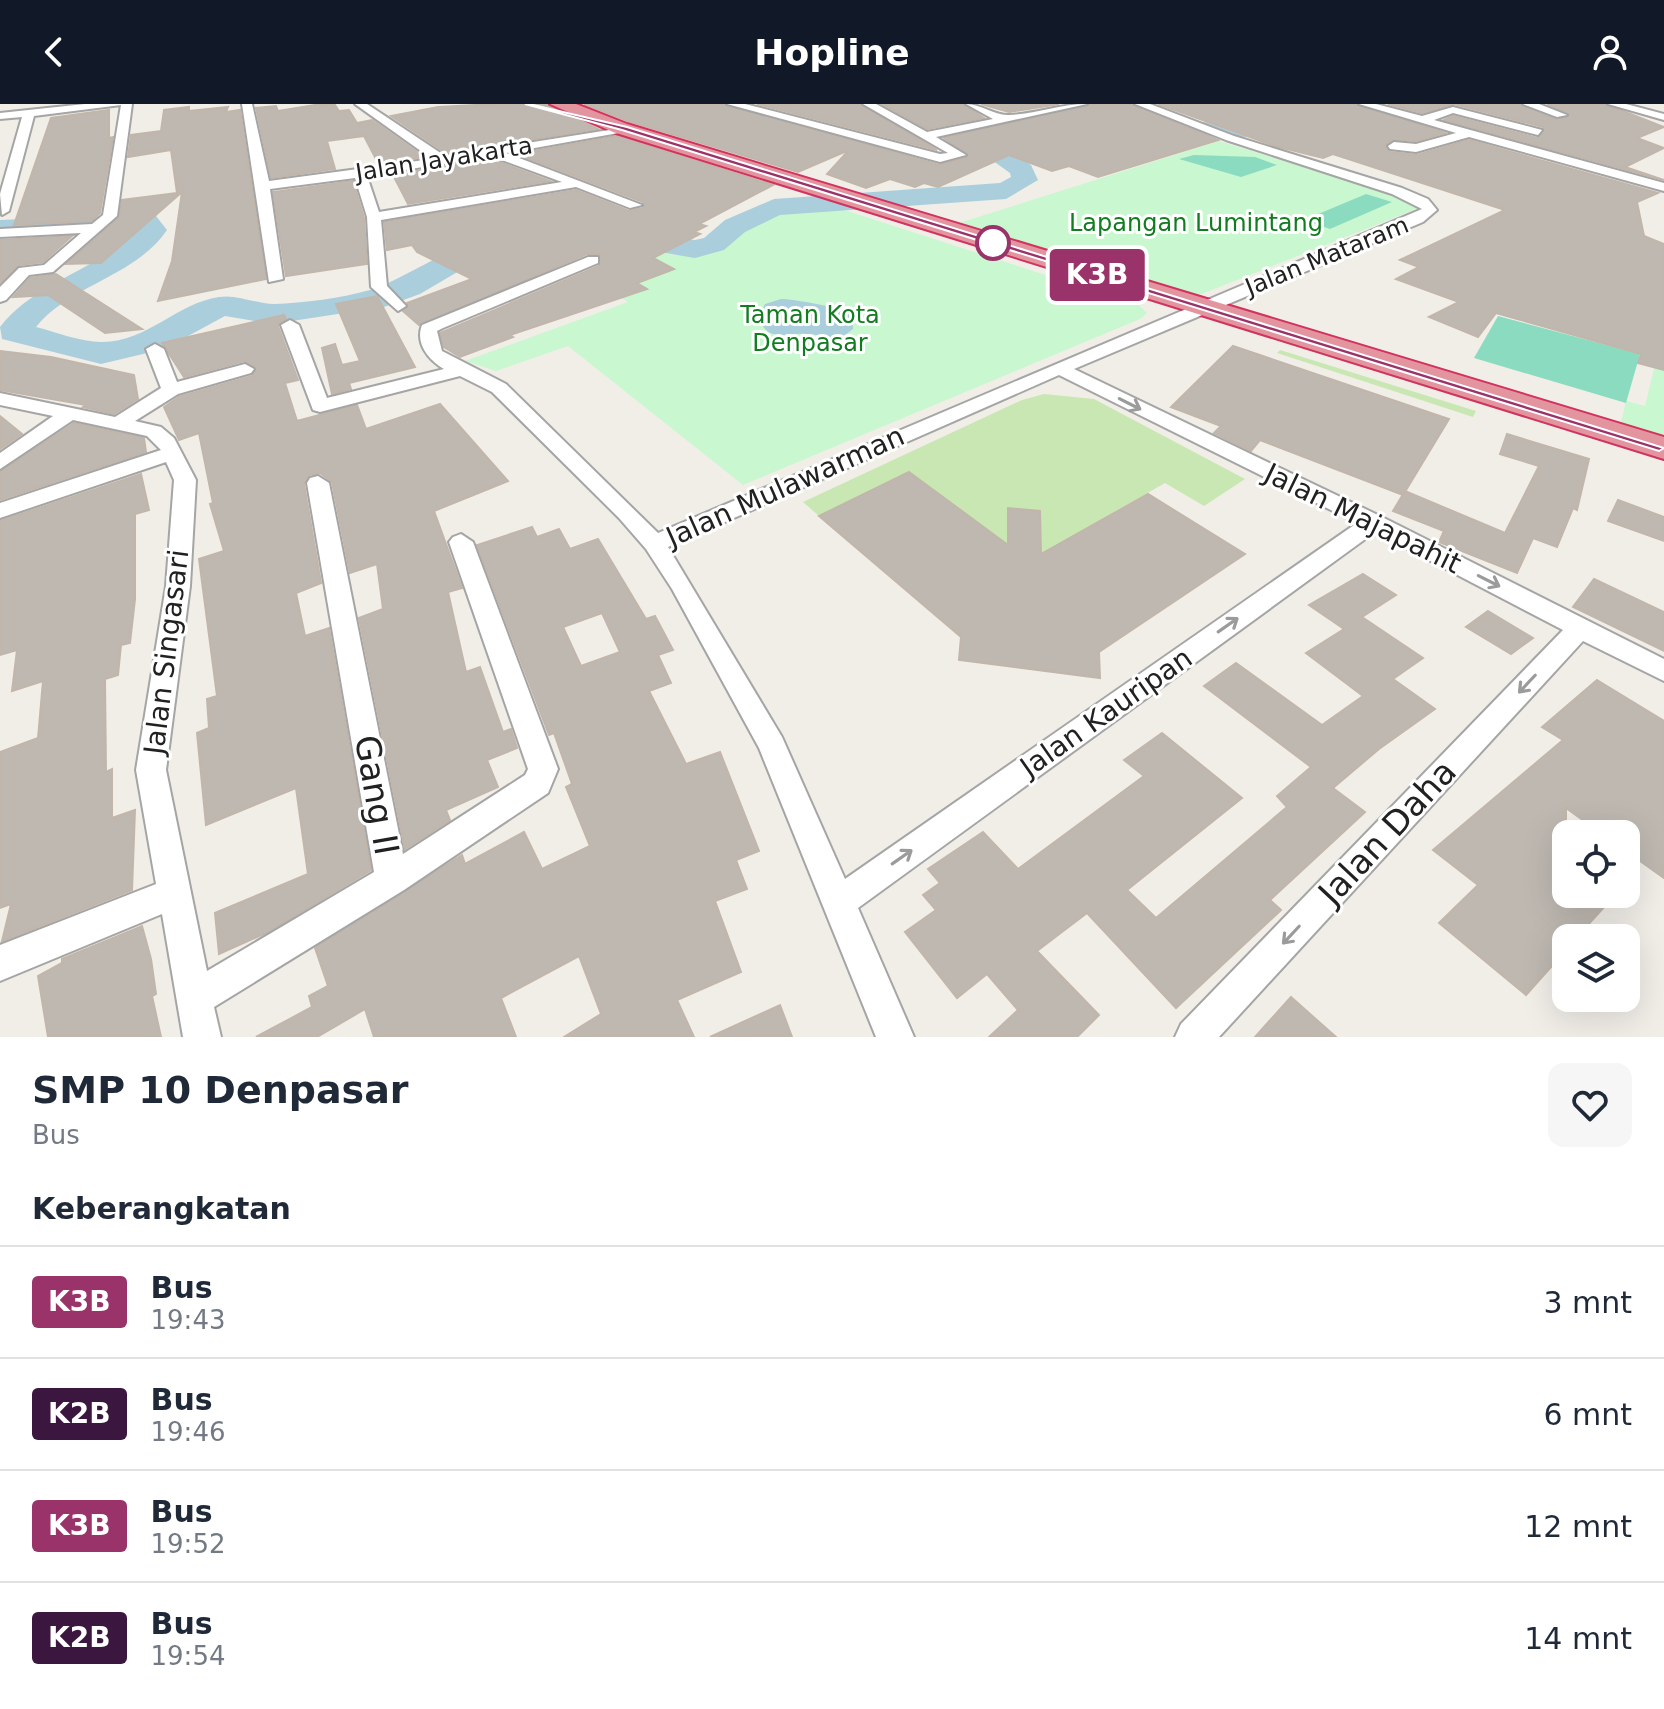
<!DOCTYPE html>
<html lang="id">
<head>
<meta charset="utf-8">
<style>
	body { margin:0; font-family:"DejaVu Sans",sans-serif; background:#f6f6f7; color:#1f2937; height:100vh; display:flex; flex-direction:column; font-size:30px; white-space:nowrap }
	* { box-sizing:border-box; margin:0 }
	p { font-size:26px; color:#747a83 }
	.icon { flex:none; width:44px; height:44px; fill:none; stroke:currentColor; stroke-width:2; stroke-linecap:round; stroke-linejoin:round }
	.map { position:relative; height:933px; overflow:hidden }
	.sheet { display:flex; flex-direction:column; background:#fff; flex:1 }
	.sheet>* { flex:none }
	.badge { padding:0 16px; border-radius:6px; font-size:28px; line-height:52px }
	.tools { position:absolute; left:1552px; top:716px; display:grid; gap:16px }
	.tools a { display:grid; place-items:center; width:88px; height:88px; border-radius:16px; background:#fff; box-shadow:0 8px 32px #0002; font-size:40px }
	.map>.badge { position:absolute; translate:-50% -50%; box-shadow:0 0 0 4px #fff }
	h2 { padding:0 32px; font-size:30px; line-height:72px }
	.round { display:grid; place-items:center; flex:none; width:84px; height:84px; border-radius:16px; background:#f6f6f7 }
	.head { display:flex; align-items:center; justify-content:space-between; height:136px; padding:0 32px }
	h1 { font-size:38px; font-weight:600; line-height:60px }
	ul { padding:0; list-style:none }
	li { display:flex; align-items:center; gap:24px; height:112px; padding:0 32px; border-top:2px solid #e0e1e3 }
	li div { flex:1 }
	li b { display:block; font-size:30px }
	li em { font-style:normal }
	li .badge { min-width:88px; font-weight:700; text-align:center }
	header { display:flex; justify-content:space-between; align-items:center; height:104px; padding:0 32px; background:#111827; color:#fff; font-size:36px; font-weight:600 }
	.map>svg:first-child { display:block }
</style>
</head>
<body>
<header><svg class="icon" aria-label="back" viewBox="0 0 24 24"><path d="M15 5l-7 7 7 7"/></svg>Hopline<svg class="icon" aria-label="person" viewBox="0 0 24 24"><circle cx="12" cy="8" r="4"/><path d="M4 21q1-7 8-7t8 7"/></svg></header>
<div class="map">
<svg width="1664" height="933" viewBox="0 0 1664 933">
	<rect width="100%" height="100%" fill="#f1eee8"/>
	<!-- grass -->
	<g fill="#c9e7b2">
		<polygon points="1280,246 1476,307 1473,313 1277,249"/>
		<polygon points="1044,290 1094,295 1245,375 1204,402 1165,379 1057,441 1055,450 1037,448 1039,407 1008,404 1011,446 909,369 819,412 803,398 1022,296"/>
	</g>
	<!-- park -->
	<g fill="#c9f7cf">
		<polygon points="1219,37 1388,89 1419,104 1199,191 1184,190 956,120"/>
		<polygon points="819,103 844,106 1139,201 1147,209 1140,215 743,381 568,242 496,267 465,257 628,198 581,169 645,145 674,151 710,146 728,138 760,113 787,105"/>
		<polygon points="1664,252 1664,336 1620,323 1626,297 1645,302 1657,253"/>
	</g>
	<!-- pitch -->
	<g fill="#8bdbc1">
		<polygon points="1194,51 1255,53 1277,61 1241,73 1179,55"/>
		<polygon points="1366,90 1392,98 1330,125 1304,116"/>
		<polygon points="1498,212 1640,250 1626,299 1474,254"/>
	</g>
	<!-- water -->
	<path fill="#abcedc" d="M781,195C794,195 834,203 848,207L852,209L853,225L840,235C829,234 818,230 807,230C788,228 765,240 759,212L765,200Z"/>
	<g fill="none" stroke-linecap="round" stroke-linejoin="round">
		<!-- river -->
		<g fill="#abcedc" fill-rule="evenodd">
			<polygon points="1302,0 1333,0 1285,26 1254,33 1138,31 1127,24 1138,17 1254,19"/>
			<polygon points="1045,23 1053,25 1057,30 1053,35 1010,46 1031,61 1038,76 1006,95 780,111 745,128 724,146 695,154 642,145 602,130 598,124 602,118 612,115 657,131 695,136 704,134 725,116 774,95 1000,79 1011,73 1010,69 989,54 984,43 988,38"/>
			<path d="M146,110L156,112L167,126C135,173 71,180 36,223C56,228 81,238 101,238C146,239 177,199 219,193C237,190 256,200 274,200C303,199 342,194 370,186C408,175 480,121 515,130L520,136L515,142L471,160L420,190L384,203L272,220L225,212L164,245L101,260L2,235L0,223C36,177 96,167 136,127L0,134V116Z"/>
		</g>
	</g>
	<!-- building -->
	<g fill="#beb8b1" stroke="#c2b6ab" stroke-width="2" fill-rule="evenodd">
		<polygon points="321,0 335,1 339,7 349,6 360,24 357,19 372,16 424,53 378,59 364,32 327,37 335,65 271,74 256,4 276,2 278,7"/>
		<polygon points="494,0 547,0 598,25 446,49 391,12 438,3"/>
		<polygon points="584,0 724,0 939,61 969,53 944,34 1090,0 1132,0 1218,36 1098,73 1069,62 1052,67 1009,51 938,83 924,79 915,83 890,75 866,84 827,70 849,46 798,68 628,17"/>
		<polygon points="757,0 860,0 937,46"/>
		<polygon points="882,0 963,0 984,14 927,25"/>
		<polygon points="981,0 1059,0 1009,8"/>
		<polygon points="1158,0 1356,0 1445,29 1416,37 1392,36 1385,41 1390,48 1417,51 1469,36 1658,89 1637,98 1644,132 1664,140 1664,266 1638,259 1641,250 1496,209 1478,233 1429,213 1459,198 1396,175 1419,163 1400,156 1505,106 1333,50 1323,54 1275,42"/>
		<polygon points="1388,0 1520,0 1558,16 1570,10 1547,0 1605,0 1664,23 1637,34 1664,44 1625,63 1664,76 1444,16 1453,12 1537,34 1544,28 1543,23 1454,0 1422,9"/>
		<polygon points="189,3 189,7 228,3 226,8 240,6 266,175 158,197 172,157 182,88 101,159 66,160 119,114 122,96 177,89 171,46 128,53 131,31 161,27 164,6"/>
		<polygon points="109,6 109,34 113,33 100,109 91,117 14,121 51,14"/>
		<polygon points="617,32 773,81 699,120 706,122 694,128 700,130 653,154 674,165 637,179 647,185 510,231 513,233 460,253 444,243 440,229 599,162 600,151 587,150 419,221 403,207 409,202 407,199 472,175 417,148 412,141 387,146 384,118 576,86 629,107 643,104 643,98 517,50"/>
		<polygon points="491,55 550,77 408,100 393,71"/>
		<polygon points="353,77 364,114 367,160 286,172 273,88"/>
		<polygon points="72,132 43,158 19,161 0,179 0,136"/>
		<polygon points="56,170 142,225 105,229 48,191 13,193 30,174"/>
		<polygon points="377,192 415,263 349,279 351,285 332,290 322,244 335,240 342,261 360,257 336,200"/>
		<polygon points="284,211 286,215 278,222 298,276 285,279 297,317 357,301 366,325 440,300 508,377 434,407 462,484 448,488 466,568 480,563 503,628 511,625 517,644 487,656 498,683 446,706 450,716 405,745 359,514 383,505 377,460 350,469 332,378 320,369 309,371 304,380 321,479 296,489 305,532 329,524 371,766 266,829 219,850 215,809 308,770 296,684 206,721 197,629 209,624 207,595 217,592 199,455 224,447 210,400 213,399 199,329 179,336 164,303 179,293 252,272 257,264 244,257 184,273 162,239"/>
		<polygon points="1233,242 1449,315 1403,391 1260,336 1251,347 1214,329 1221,322 1171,303"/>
		<polygon points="0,247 51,253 134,271 138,295 114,310 83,303 86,301 0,286"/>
		<polygon points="0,312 22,330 0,345"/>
		<polygon points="74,319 144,334 146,348 0,396 0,368"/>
		<polygon points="1507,330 1589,355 1577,406 1573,404 1557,443 1533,434 1517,469 1439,438 1444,427 1393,407 1405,387 1505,429 1539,362 1500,350"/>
		<polygon points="909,368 1008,441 1008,404 1040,407 1041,450 1148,390 1245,450 1099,548 1100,574 959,556 961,533 819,412"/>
		<polygon points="141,370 149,406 135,410 135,495 130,539 121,541 118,571 105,575 106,668 112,665 112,714 135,706 132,786 2,837 11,800 0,804 0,648 38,634 43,577 12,587 17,546 0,551 0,417"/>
		<polygon points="1618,396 1664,413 1664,437 1608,417"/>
		<path d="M532,423L537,433L559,425L570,445L598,435L646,515L655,512L673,546L658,551L671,579L649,587L686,660L720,648L759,747L736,756L747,785L715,797L741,868L677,896L694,933H564L601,910L579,852L501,894L516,933H374L365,905L317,933H256L312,903L309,892L328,882L315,844L462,751L465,760L524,728L542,765L590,742L566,683L572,680L554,629L549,631L477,441ZM602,509L620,548L581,562L563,523Z"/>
		<polygon points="1363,470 1396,491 1362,513 1423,554 1393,575 1435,605 1379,645 1333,684 1365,708 1270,796 1281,806 1176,904 1087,809 1037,847 1099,911 1077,933 989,933 1018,906 987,870 957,894 905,828 936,806 923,791 940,779 928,765 983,728 1018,765 1144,672 1124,656 1162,629 1242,694 1127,786 1156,814 1287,703 1277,692 1311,663 1204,582 1236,559 1322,621 1363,592 1306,549 1344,525 1309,501"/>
		<polygon points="1594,475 1664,508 1664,547 1573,503"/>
		<polygon points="1488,507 1533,534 1511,550 1466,523"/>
		<polygon points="1597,576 1664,617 1664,774 1626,747 1626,730 1602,730 1566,704 1566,790 1616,790 1576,834 1566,834 1566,846 1526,891 1439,819 1478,781 1433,746 1563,636 1542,623"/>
		<polygon points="142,822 151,855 156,890 152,892 161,933 48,933 38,872 62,859 62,855"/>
		<polygon points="1291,893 1336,933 1255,933"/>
		<polygon points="780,901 792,933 710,933"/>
	</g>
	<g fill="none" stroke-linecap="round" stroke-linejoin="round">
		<defs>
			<g id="street">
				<polygon points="85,0 132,0 117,112 53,168 29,171 6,196 0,198 0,183 19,164 44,161 81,129 0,133 0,125 92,120 103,111 121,1 34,12 9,107 2,111 0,90 22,13 0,15 0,9"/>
				<path d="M242,0H252L269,77L432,55L355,0H367L445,52L628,23L624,28L506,49L642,101L630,104L576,83L381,116L387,182L406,202L398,207L371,183L367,113L355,74L270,85L283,175L269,178ZM491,52L562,78L379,108L367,72Z"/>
				<path d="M727,0H745L940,50L948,49L863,0H876L927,28L993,15L966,0C981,0 995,12 1009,11C1036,10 1060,0 1087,0L936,33L966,51L940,58Z"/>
				<path d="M1135,0H1150L1234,32L1402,84L1428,95L1437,106L1423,118L1074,265L1382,413L1664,555V577L1583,537L1219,933H1175L1181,920L1563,526L1375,428L858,804L914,933H876L759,644L672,485L646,445L619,414L492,288L460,272L320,308L313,306L281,221L290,216L299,221L327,294L444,265C428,256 415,239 422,221L588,153H598V159L443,224L437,227L442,247L506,280L658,429L1422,105L1392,90L1226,36ZM1059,271L1357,419L845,775L782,633L668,443Z"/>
				<polygon points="1359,0 1376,0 1422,12 1453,3 1542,26 1538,31 1453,9 1434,16 1664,79 1664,87 1469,33 1416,48 1390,45 1388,42 1394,38 1416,40 1456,29"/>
				<polygon points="1523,0 1539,0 1567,11 1557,13"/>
				<polygon points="1608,0 1626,0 1664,10 1664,16"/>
				<polygon points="155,240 164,245 177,278 245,260 254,265 251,269 178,290 135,317 161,323 174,334 196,376 190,482 166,666 207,867 374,768 307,379 310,374 318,372 329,379 403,750 525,671 528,665 449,438 453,433 461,430 473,438 558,665 548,689 404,786 214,903 221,933 183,933 162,810 0,877 0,841 156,780 136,666 166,482 174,376 166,358 0,414 0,399 161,346 147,332 73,316 0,365 0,349 53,312 0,301 0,289 115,313 161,284 146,245"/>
			</g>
			<polygon id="highway" points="550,0 576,0 627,20 1664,333 1664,355 613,28"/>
		</defs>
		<!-- street casing -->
		<use href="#street" stroke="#a5a5a5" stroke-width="4"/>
		<!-- highway casing -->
		<use href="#highway" stroke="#d2325f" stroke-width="4"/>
		<!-- street -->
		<use href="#street" fill="#fff" fill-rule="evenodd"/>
		<!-- highway -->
		<use href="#highway" fill="#e3959f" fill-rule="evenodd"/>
	</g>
	<!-- one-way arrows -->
	<defs><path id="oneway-shaft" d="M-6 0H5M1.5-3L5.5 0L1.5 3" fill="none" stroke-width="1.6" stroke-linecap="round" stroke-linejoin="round" transform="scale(2)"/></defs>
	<g stroke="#9b9b9b">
		<use href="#oneway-shaft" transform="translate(1130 300) rotate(27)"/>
		<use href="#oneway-shaft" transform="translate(1489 477) rotate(27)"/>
		<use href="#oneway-shaft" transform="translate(1228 521) rotate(-35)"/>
		<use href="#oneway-shaft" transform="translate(1527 580) rotate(133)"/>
		<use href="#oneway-shaft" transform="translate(902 753) rotate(-35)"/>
		<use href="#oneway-shaft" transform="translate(1291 831) rotate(133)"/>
	</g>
	<!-- line -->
	<polygon fill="#9a336a" stroke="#fff" stroke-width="2" points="525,0 529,0 627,23 1664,344 1659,347 622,26"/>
	<!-- markers -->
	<circle fill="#fff" stroke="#9a336a" stroke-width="4" cx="993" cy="139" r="16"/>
	<g text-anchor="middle" stroke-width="6" stroke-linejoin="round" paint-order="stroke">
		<!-- far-street labels -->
		<g font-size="24" fill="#212121" stroke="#fff">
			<text transform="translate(444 55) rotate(-9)" y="8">Jalan Jayakarta</text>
			<text transform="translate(1327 152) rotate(-22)" y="8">Jalan Mataram</text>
		</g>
		<!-- far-park labels -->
		<g font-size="24" fill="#127c21" stroke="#fff">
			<text x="1196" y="127">Lapangan Lumintang</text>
			<text x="810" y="219">Taman Kota<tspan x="810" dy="28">Denpasar</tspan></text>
		</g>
		<!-- street labels -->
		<g font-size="28" fill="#212121" stroke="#fff">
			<text transform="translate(785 382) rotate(-24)" y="10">Jalan Mulawarman</text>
			<text transform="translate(1363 414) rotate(26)" y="10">Jalan Majapahit</text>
			<text transform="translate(166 548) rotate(-83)" y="10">Jalan Singasari</text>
			<text transform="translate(1106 608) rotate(-35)" y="10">Jalan Kauripan</text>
		</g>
		<!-- near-street labels -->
		<g font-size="34" fill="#212121" stroke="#fff">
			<text transform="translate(377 691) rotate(80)" y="12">Gang II</text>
			<text transform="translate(1387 728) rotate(-47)" y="12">Jalan Daha</text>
		</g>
	</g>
</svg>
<div class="tools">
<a><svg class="icon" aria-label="locate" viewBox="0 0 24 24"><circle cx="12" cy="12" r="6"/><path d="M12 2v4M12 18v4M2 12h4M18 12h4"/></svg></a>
<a><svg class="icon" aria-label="layers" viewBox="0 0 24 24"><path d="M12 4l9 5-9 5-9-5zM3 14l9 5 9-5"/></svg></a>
</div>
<b class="badge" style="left:1097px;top:171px;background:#9a336a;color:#fff">K3B</b>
</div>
<section class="sheet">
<div class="head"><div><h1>SMP 10 Denpasar</h1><p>Bus</p></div><a class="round"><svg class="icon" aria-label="heart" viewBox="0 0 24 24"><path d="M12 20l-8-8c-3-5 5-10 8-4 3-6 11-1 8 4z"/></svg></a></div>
<h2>Keberangkatan</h2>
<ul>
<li><span class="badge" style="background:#9a336a;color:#fff">K3B</span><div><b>Bus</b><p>19:43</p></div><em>3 mnt</em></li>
<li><span class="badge" style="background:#3b163f;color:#fff">K2B</span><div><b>Bus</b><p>19:46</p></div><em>6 mnt</em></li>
<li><span class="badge" style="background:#9a336a;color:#fff">K3B</span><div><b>Bus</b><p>19:52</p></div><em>12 mnt</em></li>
<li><span class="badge" style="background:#3b163f;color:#fff">K2B</span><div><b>Bus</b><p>19:54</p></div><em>14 mnt</em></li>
</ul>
</section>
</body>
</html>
